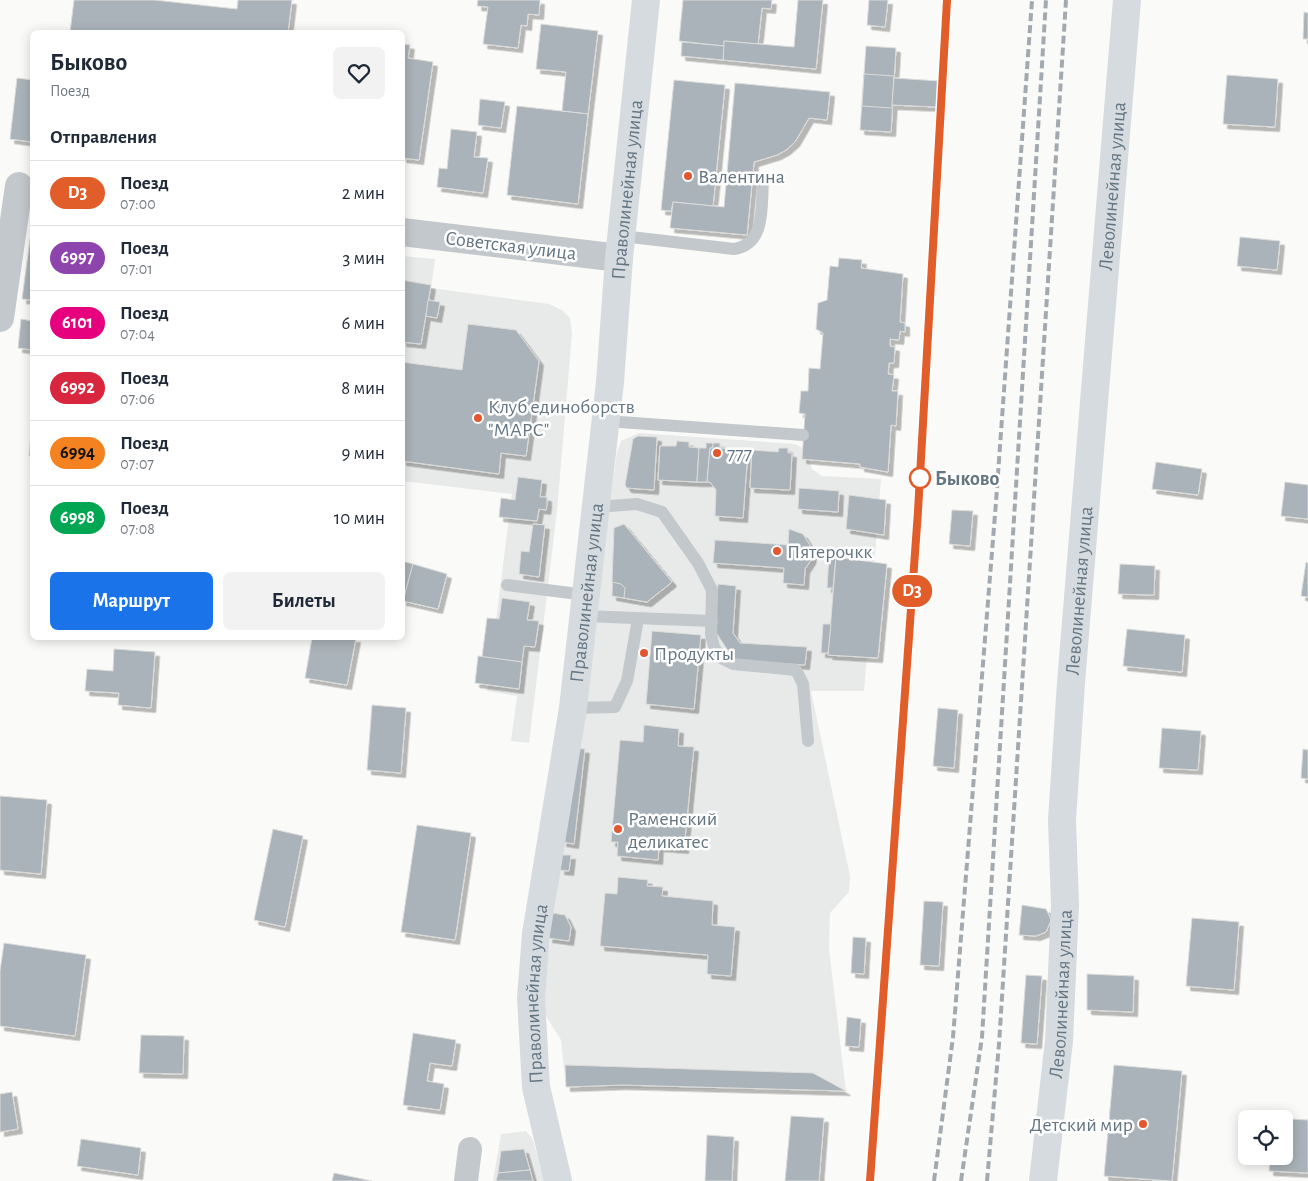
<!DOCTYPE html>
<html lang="ru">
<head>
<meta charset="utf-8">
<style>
	body { margin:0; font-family:"Alegreya Sans",sans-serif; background:#f2f2f3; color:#1f2937; height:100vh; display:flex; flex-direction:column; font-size:19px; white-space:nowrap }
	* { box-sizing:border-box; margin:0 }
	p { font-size:16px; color:#747a83 }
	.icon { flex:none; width:28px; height:28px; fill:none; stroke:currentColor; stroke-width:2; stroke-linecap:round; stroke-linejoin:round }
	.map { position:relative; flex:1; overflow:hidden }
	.panel { position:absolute; left:30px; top:30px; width:375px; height:610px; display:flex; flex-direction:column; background:#fff; border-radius:8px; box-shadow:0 2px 12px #0003 }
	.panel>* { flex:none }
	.badge { padding:0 10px; border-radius:16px; font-size:18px; line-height:32px }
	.fabs { position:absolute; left:1238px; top:1110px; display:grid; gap:10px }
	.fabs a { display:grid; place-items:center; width:55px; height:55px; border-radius:8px; background:#fff; box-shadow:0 2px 12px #0003; font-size:25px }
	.map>.badge { position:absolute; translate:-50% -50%; box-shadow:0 0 0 2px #fff }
	h2 { padding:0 20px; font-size:19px; line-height:45px }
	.round { display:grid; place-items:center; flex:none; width:52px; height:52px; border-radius:8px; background:#f2f2f3 }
	.head { display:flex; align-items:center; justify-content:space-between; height:85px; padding:0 20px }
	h1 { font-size:24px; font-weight:600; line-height:38px }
	.cta { display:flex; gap:10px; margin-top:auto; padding:10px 20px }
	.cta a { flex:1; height:58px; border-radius:8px; background:#1a73e8; color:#fff; font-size:20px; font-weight:600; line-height:58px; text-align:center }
	.cta a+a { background:#f2f2f3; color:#1f2937 }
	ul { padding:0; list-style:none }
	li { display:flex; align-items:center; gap:15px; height:65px; padding:0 20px; border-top:1px solid #e0e1e3 }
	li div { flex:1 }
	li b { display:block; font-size:19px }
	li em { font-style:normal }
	li .badge { min-width:55px; font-weight:700; text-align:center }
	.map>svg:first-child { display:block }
</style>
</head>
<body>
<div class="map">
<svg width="1308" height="1181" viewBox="0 0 1308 1181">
	<defs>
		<filter id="shadow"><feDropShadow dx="4.5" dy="4.5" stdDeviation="0" flood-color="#0004"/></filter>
	</defs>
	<rect width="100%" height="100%" fill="#fafaf8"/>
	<!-- built -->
	<g fill="#e8e9e9">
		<polygon points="403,256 435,259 431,288 549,304 562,310 570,318 572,334 557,511 529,743 511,741 517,696 487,691 512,494 403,481"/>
		<polygon points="639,433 795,444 806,450 812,469 822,476 881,479 864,691 811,691 850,876 849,892 830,913 829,949 846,1091 566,1087 561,1040 541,1008 617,452 621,441"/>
		<polygon points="526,1131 532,1138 545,1181 493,1181 501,1134"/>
	</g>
	<!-- building -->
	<g fill="#aab3b9" stroke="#dcdcda" filter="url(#shadow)">
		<polygon points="74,0 154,0 237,9 238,0 292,0 288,32 70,32"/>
		<polygon points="478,0 540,0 539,15 528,14 527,26 521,25 518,48 483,44 488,7 477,6"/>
		<polygon points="683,0 772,0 771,9 762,8 758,44 724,41 724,46 679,41"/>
		<polygon points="798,0 823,0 816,69 723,60 724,41 794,47"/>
		<polygon points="869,0 888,0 885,27 867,25"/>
		<polygon points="1304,12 1308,13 1308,39 1303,39"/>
		<polygon points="541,24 598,31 588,114 562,111 566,72 536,69"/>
		<polygon points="682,42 724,46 723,60 681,56"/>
		<polygon points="402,44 410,45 408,58 433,62 419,160 402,158"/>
		<polygon points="866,46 896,48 891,132 860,130"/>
		<polygon points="864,74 894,76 892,108 862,106"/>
		<polygon points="1227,75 1278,79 1275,127 1223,124"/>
		<polygon points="17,78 32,80 32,142 10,139"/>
		<polygon points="894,78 939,81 938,107 892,105"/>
		<polygon points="674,80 725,85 713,206 673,202 671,211 661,210"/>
		<polygon points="735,83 830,92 827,120 809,118 795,142 786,150 777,155 754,162 747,235 670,228 673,202 724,207"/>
		<polygon points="480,99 505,102 501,128 478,125"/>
		<polygon points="517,106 588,114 578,204 507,195"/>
		<polygon points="451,129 477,132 474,157 488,158 483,193 437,187 439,168 447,169"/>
		<polygon points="1240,237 1280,241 1277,270 1237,266"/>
		<polygon points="30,239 32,239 32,300 22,299"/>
		<polygon points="839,258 862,260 861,268 903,274 900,322 905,323 905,332 900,331 899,340 890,339 890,346 895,347 894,363 889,363 888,374 894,375 892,391 898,391 896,426 891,425 888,472 860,467 860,464 802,459 805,414 799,413 801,391 808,391 809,368 820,369 823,333 816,329 818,303 827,300 830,266 838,267"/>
		<polygon points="402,280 431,285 421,344 402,342"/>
		<polygon points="428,300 440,302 437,318 426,316"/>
		<polygon points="21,319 32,321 32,350 18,348"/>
		<polygon points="468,324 516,330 539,361 526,456 501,453 499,474 402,461 402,362 462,370"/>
		<polygon points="32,420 32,456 29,456"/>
		<polygon points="638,436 657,437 654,490 627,488 625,485 633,439"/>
		<polygon points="677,441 689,442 689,447 699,448 697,482 658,480 660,446 676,446"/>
		<polygon points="706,443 713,443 713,448 710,448 707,482 697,482 699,448 706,448"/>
		<polygon points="713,443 720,443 720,448 748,450 743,518 715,516 716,490 710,482 707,482 710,448 713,448"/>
		<polygon points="779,448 788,448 788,453 792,453 790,490 750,488 752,450 778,452"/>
		<polygon points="1156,462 1202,469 1198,495 1152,489"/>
		<polygon points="518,477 542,480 540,497 547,497 547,505 546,510 539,509 537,521 499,517 501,498 515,500"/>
		<polygon points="1285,482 1308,485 1308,519 1281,516"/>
		<polygon points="799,488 839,491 838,512 798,509"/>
		<polygon points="849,495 886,500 884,535 846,529"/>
		<polygon points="952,510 973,511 970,546 949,544"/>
		<polygon points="533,524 545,525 539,577 519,574 521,551 529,552"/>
		<polygon points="624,524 672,582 647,602 612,596 614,528"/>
		<polygon points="624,524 672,582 647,602 624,598 625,588 621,584 612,582 614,528"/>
		<polygon points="789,529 803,534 813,550 811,560 805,569 804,585 783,583 784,568 713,563 715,540 788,545"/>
		<polygon points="829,557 836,557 833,588 827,588"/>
		<polygon points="836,557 887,564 878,658 828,655"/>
		<polygon points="402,561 413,564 403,601 402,601"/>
		<polygon points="1306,562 1308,563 1308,597 1301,596"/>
		<polygon points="413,564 447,574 438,609 403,601"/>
		<polygon points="1120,564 1155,566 1154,595 1118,594"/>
		<polygon points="718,584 736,586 733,633 740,643 807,647 805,665 734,660 715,631"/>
		<polygon points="502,598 530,602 527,620 539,621 535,647 524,646 522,662 482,657 487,618 499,619"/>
		<polygon points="823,624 831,624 828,653 821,653"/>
		<polygon points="1127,629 1185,635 1182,672 1123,666"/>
		<polygon points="652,631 701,635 694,709 646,704"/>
		<polygon points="312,638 356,638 347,685 305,678"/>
		<polygon points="114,649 155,652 151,708 118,705 119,693 85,691 87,669 113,671"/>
		<polygon points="478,656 522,662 519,689 475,683"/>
		<polygon points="372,705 406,708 401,773 367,770"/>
		<polygon points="938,708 958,710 954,768 933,766"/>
		<polygon points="644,725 679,729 678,746 694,747 684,849 659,847 658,860 617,856 618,842 611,842 620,740 643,742"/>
		<polygon points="1162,728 1201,731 1198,770 1159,768"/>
		<polygon points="573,748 585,749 574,844 562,842"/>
		<polygon points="1303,749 1308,750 1308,779 1301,778"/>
		<polygon points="0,796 47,800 41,874 0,870"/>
		<polygon points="417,825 471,833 455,940 401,932"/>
		<polygon points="273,829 303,836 285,927 254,920"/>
		<polygon points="562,855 571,855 569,871 560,870"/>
		<polygon points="618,877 648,880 647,886 663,887 662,896 713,901 712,925 735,927 731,976 707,974 708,955 600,946 605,893 617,894"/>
		<polygon points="924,901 943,902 939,966 920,965"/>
		<polygon points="1022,905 1046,909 1051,920 1046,932 1036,936 1019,935"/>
		<polygon points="552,913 565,915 571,927 569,941 548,938"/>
		<polygon points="1192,918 1239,922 1234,990 1186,986"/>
		<polygon points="853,937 866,938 864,974 851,973"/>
		<polygon points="4,943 86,955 75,1036 0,1026 0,971"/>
		<polygon points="1087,974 1134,976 1133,1012 1087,1010"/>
		<polygon points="1026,975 1042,976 1037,1044 1021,1043"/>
		<polygon points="847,1017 861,1019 859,1047 845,1046"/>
		<polygon points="413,1033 456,1040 452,1066 430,1063 427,1081 444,1084 440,1110 403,1105"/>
		<polygon points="141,1035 184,1036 183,1074 139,1073"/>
		<polygon points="565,1065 813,1073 846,1091 622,1085 566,1087"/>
		<polygon points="1114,1065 1182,1071 1172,1181 1104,1176"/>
		<polygon points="12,1092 18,1129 0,1132 0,1094"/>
		<polygon points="791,1116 824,1118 819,1181 785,1181"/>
		<polygon points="1273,1118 1308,1120 1308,1173 1269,1171 1270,1156 1284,1156 1284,1119"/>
		<polygon points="707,1135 734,1137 732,1181 705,1181"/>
		<polygon points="81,1139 141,1148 138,1175 77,1166"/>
		<polygon points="524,1149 530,1170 498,1173 501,1151"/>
		<polygon points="530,1170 533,1181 496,1181 498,1173"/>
		<polygon points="334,1173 372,1181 332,1181"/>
	</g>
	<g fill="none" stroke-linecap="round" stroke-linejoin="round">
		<!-- service -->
		<g stroke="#c3c8cc" stroke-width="12">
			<path d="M622,236L734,249C766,244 761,207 763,182"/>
			<polyline points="606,421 803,435"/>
			<polyline points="596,507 637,504 662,512 698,563 712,590 711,634 714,647 721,658 733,664 796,670 803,684 808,741"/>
			<polyline points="507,585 586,595"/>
			<polyline points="584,616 712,621"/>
			<polyline points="573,708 615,707 627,681 638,619"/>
		</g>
		<!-- minor -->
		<polyline stroke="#c3c8cc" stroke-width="24" points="466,1181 470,1149"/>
		<!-- tertiary -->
		<g stroke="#c3c8cc" stroke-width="28">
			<polyline points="402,232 619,258"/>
			<polyline points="0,318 19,186"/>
		</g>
		<!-- secondary -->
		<g stroke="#d6dbdf" stroke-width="28">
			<path id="s1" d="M558,1181L536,1087L531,998L536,934L573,708L610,382L619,258L646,0"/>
			<path id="s2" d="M1043,1181L1059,1041L1065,905L1062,820L1071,683L1127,0"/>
		</g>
		<!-- rail -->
		<g stroke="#a2aab0" stroke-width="4" stroke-dasharray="8 4" stroke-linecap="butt">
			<polyline points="870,1181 918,511 947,0"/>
			<polyline points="934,1181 953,1037 996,502 1032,0"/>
			<polyline points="961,1181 982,1037 1046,0"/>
			<polyline points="987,1181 999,1044 1066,0"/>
		</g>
	</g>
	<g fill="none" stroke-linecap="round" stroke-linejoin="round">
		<defs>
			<polyline id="line" points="870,1181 918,511 947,0"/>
		</defs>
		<!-- line casing -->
		<use href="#line" stroke="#fff" stroke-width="11"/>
		<!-- line -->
		<use href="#line" stroke="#e15d29" stroke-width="8"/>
	</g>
	<!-- markers -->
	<g fill="#e4572e" stroke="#fff" stroke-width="2">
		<circle cx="688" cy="176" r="5"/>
		<circle cx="478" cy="418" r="5"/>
		<circle cx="717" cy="453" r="5"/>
		<circle cx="777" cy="551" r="5"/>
		<circle cx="644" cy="653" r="5"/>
		<circle cx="618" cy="829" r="5"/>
		<circle cx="1143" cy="1124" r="5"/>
	</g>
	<circle fill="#fff" stroke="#e15d29" stroke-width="2.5" cx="920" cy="478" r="10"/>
	<g text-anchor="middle" stroke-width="5" stroke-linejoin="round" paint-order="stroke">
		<!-- poi labels -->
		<g font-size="20" fill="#657683" stroke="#fff" text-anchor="start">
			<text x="698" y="183">Валентина</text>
			<text x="488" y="413">Клуб единоборств<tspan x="488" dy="23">"МАРС"</tspan></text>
			<text x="727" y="460">777</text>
			<text x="787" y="558">Пятерочкк</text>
			<text x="654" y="660">Продукты</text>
			<text x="628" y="825">Раменский<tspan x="628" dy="23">деликатес</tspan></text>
			<text x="1133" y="1131" text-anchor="end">Детский мир</text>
		</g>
		<!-- street labels -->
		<g font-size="20" fill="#657683" stroke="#fff">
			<text dy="7" stroke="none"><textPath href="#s2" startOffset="998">Леволинейная улица</textPath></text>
			<text dy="7" stroke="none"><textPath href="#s1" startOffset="1000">Праволинейная улица</textPath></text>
			<text transform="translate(511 245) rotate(7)" y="7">Советская улица</text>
			<text dy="7" stroke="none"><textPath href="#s2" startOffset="592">Леволинейная улица</textPath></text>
			<text dy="7" stroke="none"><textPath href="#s1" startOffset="595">Праволинейная улица</textPath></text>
			<text dy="7" stroke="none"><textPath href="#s1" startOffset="190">Праволинейная улица</textPath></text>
			<text dy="7" stroke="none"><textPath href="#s2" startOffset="188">Леволинейная улица</textPath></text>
		</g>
		<!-- stop labels -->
		<g font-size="20" font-weight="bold" fill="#657683" stroke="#fff" text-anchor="start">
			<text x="935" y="485">Быково</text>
		</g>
	</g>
</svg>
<div class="fabs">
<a><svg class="icon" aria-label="locate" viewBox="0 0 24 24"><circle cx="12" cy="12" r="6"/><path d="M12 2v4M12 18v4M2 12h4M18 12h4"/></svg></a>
</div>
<b class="badge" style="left:912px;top:591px;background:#e15d29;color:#fff">D3</b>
<section class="panel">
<div class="head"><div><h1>Быково</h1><p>Поезд</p></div><a class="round"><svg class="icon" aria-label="heart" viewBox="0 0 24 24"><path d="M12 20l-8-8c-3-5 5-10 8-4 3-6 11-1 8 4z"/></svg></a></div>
<h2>Отправления</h2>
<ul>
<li><span class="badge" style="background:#e15d29;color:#fff">D3</span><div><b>Поезд</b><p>07:00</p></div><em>2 мин</em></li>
<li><span class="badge" style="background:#8e44ad;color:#fff">6997</span><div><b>Поезд</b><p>07:01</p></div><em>3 мин</em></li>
<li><span class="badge" style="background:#e6007e;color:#fff">6101</span><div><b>Поезд</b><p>07:04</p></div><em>6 мин</em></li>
<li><span class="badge" style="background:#d7263d;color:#fff">6992</span><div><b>Поезд</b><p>07:06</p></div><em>8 мин</em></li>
<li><span class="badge" style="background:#f58220;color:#111">6994</span><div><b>Поезд</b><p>07:07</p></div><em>9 мин</em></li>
<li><span class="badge" style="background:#00a651;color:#fff">6998</span><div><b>Поезд</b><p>07:08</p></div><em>10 мин</em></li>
</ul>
<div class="cta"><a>Маршрут</a><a>Билеты</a></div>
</section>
</div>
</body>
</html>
